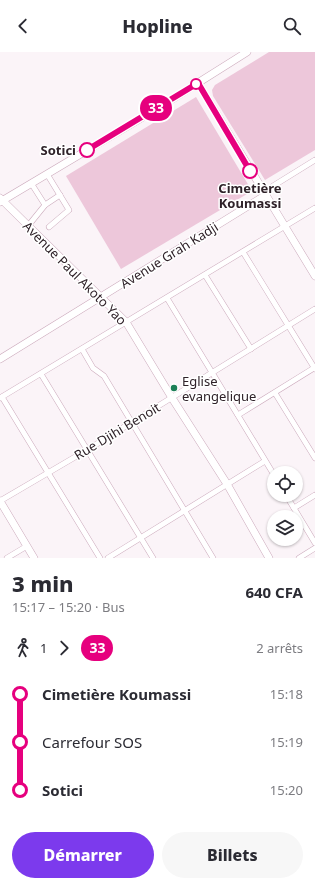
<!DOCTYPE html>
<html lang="fr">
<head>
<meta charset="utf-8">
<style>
	body { margin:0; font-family:"Noto Sans",sans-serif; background:#f7f7f7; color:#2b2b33; height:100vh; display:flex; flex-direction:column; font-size:15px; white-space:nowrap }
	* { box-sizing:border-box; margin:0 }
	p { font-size:13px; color:#7c7c81 }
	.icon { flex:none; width:22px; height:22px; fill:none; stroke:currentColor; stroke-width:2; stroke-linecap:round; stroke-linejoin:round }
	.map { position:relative; height:506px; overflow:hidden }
	.drawer { display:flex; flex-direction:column; background:#fff; flex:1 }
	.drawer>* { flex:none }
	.badge { padding:0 8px; border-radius:13px; font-size:14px; line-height:26px }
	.fabs { position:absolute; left:267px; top:414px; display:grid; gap:8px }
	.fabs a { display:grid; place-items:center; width:36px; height:36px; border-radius:50%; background:#fff; box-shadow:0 1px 3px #0004; font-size:20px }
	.map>.badge { position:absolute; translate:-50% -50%; box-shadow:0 0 0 2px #fff }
	.legs { display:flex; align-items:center; gap:6px; height:44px; padding:0 12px; font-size:13px }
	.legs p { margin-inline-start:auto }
	.summary { display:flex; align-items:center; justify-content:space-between; height:68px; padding:0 12px }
	h1 { font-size:22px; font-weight:800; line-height:30px }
	.action { display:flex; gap:8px; margin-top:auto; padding:8px 12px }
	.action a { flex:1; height:46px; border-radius:24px; background:#7c3aed; color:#fff; font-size:16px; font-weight:800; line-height:46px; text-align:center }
	.action a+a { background:#f7f7f7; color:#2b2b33 }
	ul { padding:0 12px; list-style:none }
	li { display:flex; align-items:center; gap:14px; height:48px; font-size:15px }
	li i { display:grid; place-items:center; width:6px; height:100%; margin:0 5px; background:currentColor }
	li i::after { content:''; width:10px; height:10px; margin:-5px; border:3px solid; border-radius:50%; background:#fff }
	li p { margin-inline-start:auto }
	li:first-child i { background:linear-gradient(#0000 50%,currentColor 0) }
	li:last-child i { background:linear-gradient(currentColor 50%,#0000 0) }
	header { display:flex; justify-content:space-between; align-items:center; height:52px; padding:0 12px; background:#fff; font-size:18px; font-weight:800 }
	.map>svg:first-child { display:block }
</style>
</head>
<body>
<header><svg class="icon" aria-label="back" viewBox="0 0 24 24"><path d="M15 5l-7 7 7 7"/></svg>Hopline<svg class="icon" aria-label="search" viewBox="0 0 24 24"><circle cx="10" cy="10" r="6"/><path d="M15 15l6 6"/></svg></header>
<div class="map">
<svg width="315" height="506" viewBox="0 0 315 506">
	<rect width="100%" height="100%" fill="#fbf4f8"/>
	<!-- green -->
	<g fill="#edc7da">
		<polygon points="269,0 315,0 315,98 265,128 213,44 212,38 215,33"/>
		<polygon points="196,45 252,139 121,217 66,124"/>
	</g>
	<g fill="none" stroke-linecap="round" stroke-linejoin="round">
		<defs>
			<g id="street">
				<polyline points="47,122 69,158 49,175"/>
				<polyline points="31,131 45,153"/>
				<polyline points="266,143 273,134 315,108"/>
				<polyline points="28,174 45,153 60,143"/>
				<polyline points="243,200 315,317"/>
				<polyline points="205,223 251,297"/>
				<polyline points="167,246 274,423"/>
				<polyline points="82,297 93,316 104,324 213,506"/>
				<polyline points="41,322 153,506"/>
				<polyline points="275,341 315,406"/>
				<polyline points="2,345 100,506"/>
				<polyline points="0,346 315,156"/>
				<polyline points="238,363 314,316"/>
				<polyline points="286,443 315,491"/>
				<polyline points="0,449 87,398 315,257"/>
				<polyline points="294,456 315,443"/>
				<polyline points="7,506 27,494"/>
				<polyline points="108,506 265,409"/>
				<polyline points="299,506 315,496"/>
			</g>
			<g id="secondary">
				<polyline points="198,31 315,224"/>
				<polyline points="0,146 126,270 172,346 227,432 269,506"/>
				<polyline points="0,150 158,56 247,0"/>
				<polyline points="0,307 266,143"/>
				<polyline points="0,449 34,506"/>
			</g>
		</defs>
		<!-- street casing -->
		<use href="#street" stroke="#ccaabc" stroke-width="6"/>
		<!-- secondary casing -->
		<use href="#secondary" stroke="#ccaabc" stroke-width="8"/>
		<!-- street -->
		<use href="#street" stroke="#fff" stroke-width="5"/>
		<!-- secondary -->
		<use href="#secondary" stroke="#fff" stroke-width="7"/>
	</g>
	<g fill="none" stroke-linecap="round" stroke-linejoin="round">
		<defs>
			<polyline id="line-1" points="87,98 198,31 250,119"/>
		</defs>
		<!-- line-1 casing -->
		<use href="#line-1" stroke="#fff" stroke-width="9"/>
		<!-- line-1 -->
		<use href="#line-1" stroke="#e6007e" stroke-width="6"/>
	</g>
	<!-- markers -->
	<g fill="#fff" stroke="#e6007e" stroke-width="2">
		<circle cx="196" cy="32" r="5"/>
		<circle cx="87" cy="98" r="7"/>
		<circle cx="250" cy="119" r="7"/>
	</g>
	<circle fill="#1c7f57" stroke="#fff" stroke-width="1.5" cx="174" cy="336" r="4"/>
	<g text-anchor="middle" stroke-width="3" stroke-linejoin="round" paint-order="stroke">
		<!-- stop labels -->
		<g font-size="13" font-weight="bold" fill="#2f2229" stroke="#fff" text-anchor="end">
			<text x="76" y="103">Sotici</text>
			<text x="250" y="141" text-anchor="middle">Cimetière<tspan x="250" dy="15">Koumassi</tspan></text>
		</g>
		<!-- street labels -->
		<g font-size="13" fill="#2f2229" stroke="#fff">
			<text transform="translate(169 203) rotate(-32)" y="5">Avenue Grah Kadji</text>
			<text transform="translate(75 221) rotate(45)" y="5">Avenue Paul Akoto Yao</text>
			<text transform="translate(117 379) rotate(-31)" y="5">Rue Djihi Benoit</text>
		</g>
		<!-- poi labels -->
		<g font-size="13" fill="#2f2229" stroke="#fff" text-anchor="start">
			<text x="182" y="334">Eglise<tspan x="182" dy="15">evangelique</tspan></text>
		</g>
	</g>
</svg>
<div class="fabs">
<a><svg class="icon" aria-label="locate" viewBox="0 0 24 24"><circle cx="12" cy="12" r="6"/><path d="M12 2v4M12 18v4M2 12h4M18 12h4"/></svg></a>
<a><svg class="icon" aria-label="layers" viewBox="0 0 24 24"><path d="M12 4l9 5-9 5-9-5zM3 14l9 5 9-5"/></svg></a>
</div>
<b class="badge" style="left:156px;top:56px;background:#e6007e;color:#fff">33</b>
</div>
<section class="drawer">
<div class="summary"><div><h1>3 min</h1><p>15:17 – 15:20 · Bus</p></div><b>640 CFA</b></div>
<div class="legs"><svg class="icon" aria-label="walk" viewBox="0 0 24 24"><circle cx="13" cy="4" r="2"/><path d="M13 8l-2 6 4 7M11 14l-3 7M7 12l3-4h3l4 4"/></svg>1<svg class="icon" aria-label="forward" viewBox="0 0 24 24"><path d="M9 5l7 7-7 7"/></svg><b class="badge" style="background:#e6007e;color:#fff">33</b><p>2 arrêts</p></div>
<ul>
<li><i style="color:#e6007e"></i><b>Cimetière Koumassi</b><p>15:18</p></li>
<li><i style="color:#e6007e"></i><span>Carrefour SOS</span><p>15:19</p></li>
<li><i style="color:#e6007e"></i><b>Sotici</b><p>15:20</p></li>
</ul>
<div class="action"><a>Démarrer</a><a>Billets</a></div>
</section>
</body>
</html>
